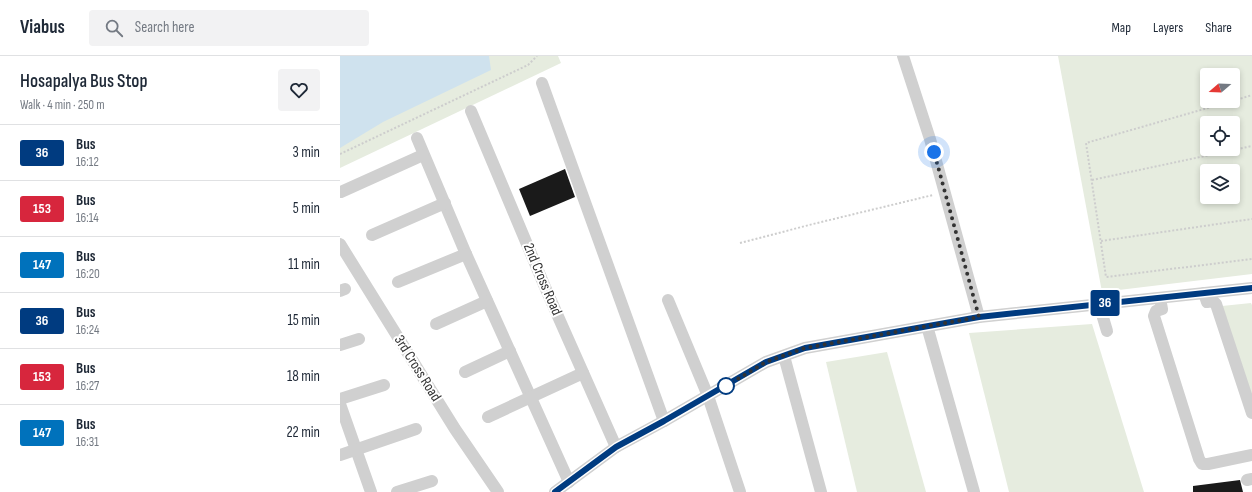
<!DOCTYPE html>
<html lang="en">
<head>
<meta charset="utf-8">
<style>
	body { margin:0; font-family:"Sofia Sans Condensed",sans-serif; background:#f2f2f3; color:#1f2937; height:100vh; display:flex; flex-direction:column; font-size:15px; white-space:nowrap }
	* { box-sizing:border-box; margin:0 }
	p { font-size:13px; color:#747a83 }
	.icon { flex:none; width:22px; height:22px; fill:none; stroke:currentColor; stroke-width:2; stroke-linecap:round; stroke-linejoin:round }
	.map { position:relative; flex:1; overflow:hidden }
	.details { display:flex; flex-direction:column; background:#fff; width:340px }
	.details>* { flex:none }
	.badge { padding:0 8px; border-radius:3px; font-size:14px; line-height:26px }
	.needle { width:26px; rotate:251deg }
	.fabs { position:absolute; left:860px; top:12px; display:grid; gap:8px }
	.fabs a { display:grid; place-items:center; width:40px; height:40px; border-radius:4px; background:#fff; box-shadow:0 2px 6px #0003; font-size:20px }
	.you { position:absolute; width:20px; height:20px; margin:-10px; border:3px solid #fff; border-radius:50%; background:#1a73e8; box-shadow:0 0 0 6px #1a73e833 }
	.map>.badge { position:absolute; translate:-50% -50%; box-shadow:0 0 0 2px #fff }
	.round { display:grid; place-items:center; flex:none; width:42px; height:42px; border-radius:4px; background:#f2f2f3 }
	.headline { display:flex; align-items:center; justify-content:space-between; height:68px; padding:0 20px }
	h1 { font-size:19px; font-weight:600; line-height:30px }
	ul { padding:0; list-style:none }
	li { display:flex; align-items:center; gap:12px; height:56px; padding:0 20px; border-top:1px solid #e0e1e3 }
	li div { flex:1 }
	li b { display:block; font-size:15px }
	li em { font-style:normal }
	li .badge { min-width:44px; font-weight:700; text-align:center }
	header { display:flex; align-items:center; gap:24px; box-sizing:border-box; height:56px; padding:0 20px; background:#fff; border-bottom:1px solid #e0e1e3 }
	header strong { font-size:19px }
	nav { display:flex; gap:22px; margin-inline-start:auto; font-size:14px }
	.search { width:280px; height:36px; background:#f2f2f3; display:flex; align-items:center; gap:10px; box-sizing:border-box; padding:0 14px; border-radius:4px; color:#747a83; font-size:15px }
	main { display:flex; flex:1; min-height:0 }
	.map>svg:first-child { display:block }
</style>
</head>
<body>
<header>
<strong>Viabus</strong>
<div class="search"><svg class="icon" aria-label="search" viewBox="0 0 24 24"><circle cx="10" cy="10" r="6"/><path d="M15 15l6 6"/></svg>Search here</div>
<nav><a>Map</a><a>Layers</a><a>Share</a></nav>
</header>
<main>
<section class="details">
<div class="headline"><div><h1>Hosapalya Bus Stop</h1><p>Walk · 4 min · 250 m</p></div><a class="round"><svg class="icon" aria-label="heart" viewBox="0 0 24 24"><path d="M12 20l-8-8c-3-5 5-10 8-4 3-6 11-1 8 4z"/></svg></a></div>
<ul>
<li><span class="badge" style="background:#003b80;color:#fff">36</span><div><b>Bus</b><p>16:12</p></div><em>3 min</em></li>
<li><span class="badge" style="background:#d7263d;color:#fff">153</span><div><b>Bus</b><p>16:14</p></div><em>5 min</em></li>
<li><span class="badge" style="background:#0072bc;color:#fff">147</span><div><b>Bus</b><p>16:20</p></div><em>11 min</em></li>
<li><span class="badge" style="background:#003b80;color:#fff">36</span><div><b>Bus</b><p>16:24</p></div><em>15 min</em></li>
<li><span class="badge" style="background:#d7263d;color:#fff">153</span><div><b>Bus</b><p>16:27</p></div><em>18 min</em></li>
<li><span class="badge" style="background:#0072bc;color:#fff">147</span><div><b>Bus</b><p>16:31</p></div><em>22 min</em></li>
</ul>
</section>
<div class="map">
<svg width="912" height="436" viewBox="0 0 912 436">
	<rect width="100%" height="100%" fill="#fff"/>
	<!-- green -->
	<g fill="#e6ecdf" fill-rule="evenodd">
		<polygon points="0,0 218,0 221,7 0,112"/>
		<path d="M718,0H912V218L762,236ZM867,19H893V45H867ZM867,67H893V93H867ZM867,115H893V141H867Z"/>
		<polygon points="911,247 912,249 912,344 882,250"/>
		<polygon points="752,268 804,436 669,436 629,277"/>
		<polygon points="547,296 586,436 517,436 486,306"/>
	</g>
	<!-- water -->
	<polygon fill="#cfe2ee" points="0,0 149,0 151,14 43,66 0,92"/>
	<!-- building -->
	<g fill="#1a1a1a">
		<polygon points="225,113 235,141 190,160 179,133"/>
		<polygon points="900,424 903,436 853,436 853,430"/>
	</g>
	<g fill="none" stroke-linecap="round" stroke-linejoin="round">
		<!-- path -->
		<g stroke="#cdcdcd" stroke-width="2" stroke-dasharray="2 2" stroke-linecap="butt">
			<polyline points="892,45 746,87 766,221 912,203"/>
			<polyline points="893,45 912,39"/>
			<polyline points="0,98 188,9 197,0"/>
			<polyline points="752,124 912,90"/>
			<polyline points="761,185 912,163"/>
			<polyline points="400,187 473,168 593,139"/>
		</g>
		<!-- minor -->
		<g stroke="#d0d0d0" stroke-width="12">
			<polyline points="563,0 590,83 639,261"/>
			<polyline points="202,27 324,365"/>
			<polyline points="131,55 205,231 276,391"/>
			<polyline points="77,82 126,198 229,426"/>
			<polyline points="1,136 83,99"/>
			<polyline points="32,179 105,147"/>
			<polyline points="0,188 115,373 158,436"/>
			<polyline points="58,226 126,198"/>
			<polyline points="0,235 5,233"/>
			<polyline points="864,237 867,246 873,245 876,248 912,357"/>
			<polyline points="820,242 822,253 816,255 814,260 859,403 862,408 868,408 912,399"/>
			<polyline points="328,244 368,340 400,436"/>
			<polyline points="759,248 767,275"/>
			<polyline points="96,268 147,245"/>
			<polyline points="587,270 634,436"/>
			<polyline points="0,289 19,283"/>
			<polyline points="444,300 481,436"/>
			<polyline points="125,316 170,295"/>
			<polyline points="0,343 44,329"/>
			<polyline points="0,348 31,436"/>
			<polyline points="148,361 243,317"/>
			<polyline points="0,399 76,373"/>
			<polyline points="907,424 912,423"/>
			<polyline points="57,436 92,425"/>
			<polyline points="215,436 276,391 324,365 426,306 465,292 639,261 912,232"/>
		</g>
	</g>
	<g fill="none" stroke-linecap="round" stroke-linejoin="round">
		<defs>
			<polyline id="line" points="215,436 276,391 324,365 426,306 465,292 639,261 912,232"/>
		</defs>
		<!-- line casing -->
		<use href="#line" stroke="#fff" stroke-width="9"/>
		<!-- line -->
		<use href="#line" stroke="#003b80" stroke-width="6"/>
		<!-- walk -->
		<polyline stroke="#333" stroke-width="4" stroke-dasharray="0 7.2" points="386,330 426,306 465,292 639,261 594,96"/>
	</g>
	<!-- markers -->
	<circle fill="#fff" stroke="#003b80" stroke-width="2" cx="386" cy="330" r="8"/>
	<g text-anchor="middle" stroke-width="4" stroke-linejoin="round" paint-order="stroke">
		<!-- street labels -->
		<g font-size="15" fill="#333" stroke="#fff">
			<text transform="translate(203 223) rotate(67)" y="5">2nd Cross Road</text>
			<text transform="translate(78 312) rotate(58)" y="5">3rd Cross Road</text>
		</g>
	</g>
</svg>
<div class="fabs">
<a><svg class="needle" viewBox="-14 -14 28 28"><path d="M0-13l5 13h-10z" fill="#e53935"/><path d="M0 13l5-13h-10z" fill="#747a83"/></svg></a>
<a><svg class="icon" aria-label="locate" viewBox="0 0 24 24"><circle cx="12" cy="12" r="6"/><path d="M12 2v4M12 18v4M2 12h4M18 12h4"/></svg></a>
<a><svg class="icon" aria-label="layers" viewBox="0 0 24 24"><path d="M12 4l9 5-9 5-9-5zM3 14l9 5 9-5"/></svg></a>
</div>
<div class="you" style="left:594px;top:96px"></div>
<b class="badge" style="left:765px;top:247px;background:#003b80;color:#fff">36</b>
</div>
</main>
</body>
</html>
